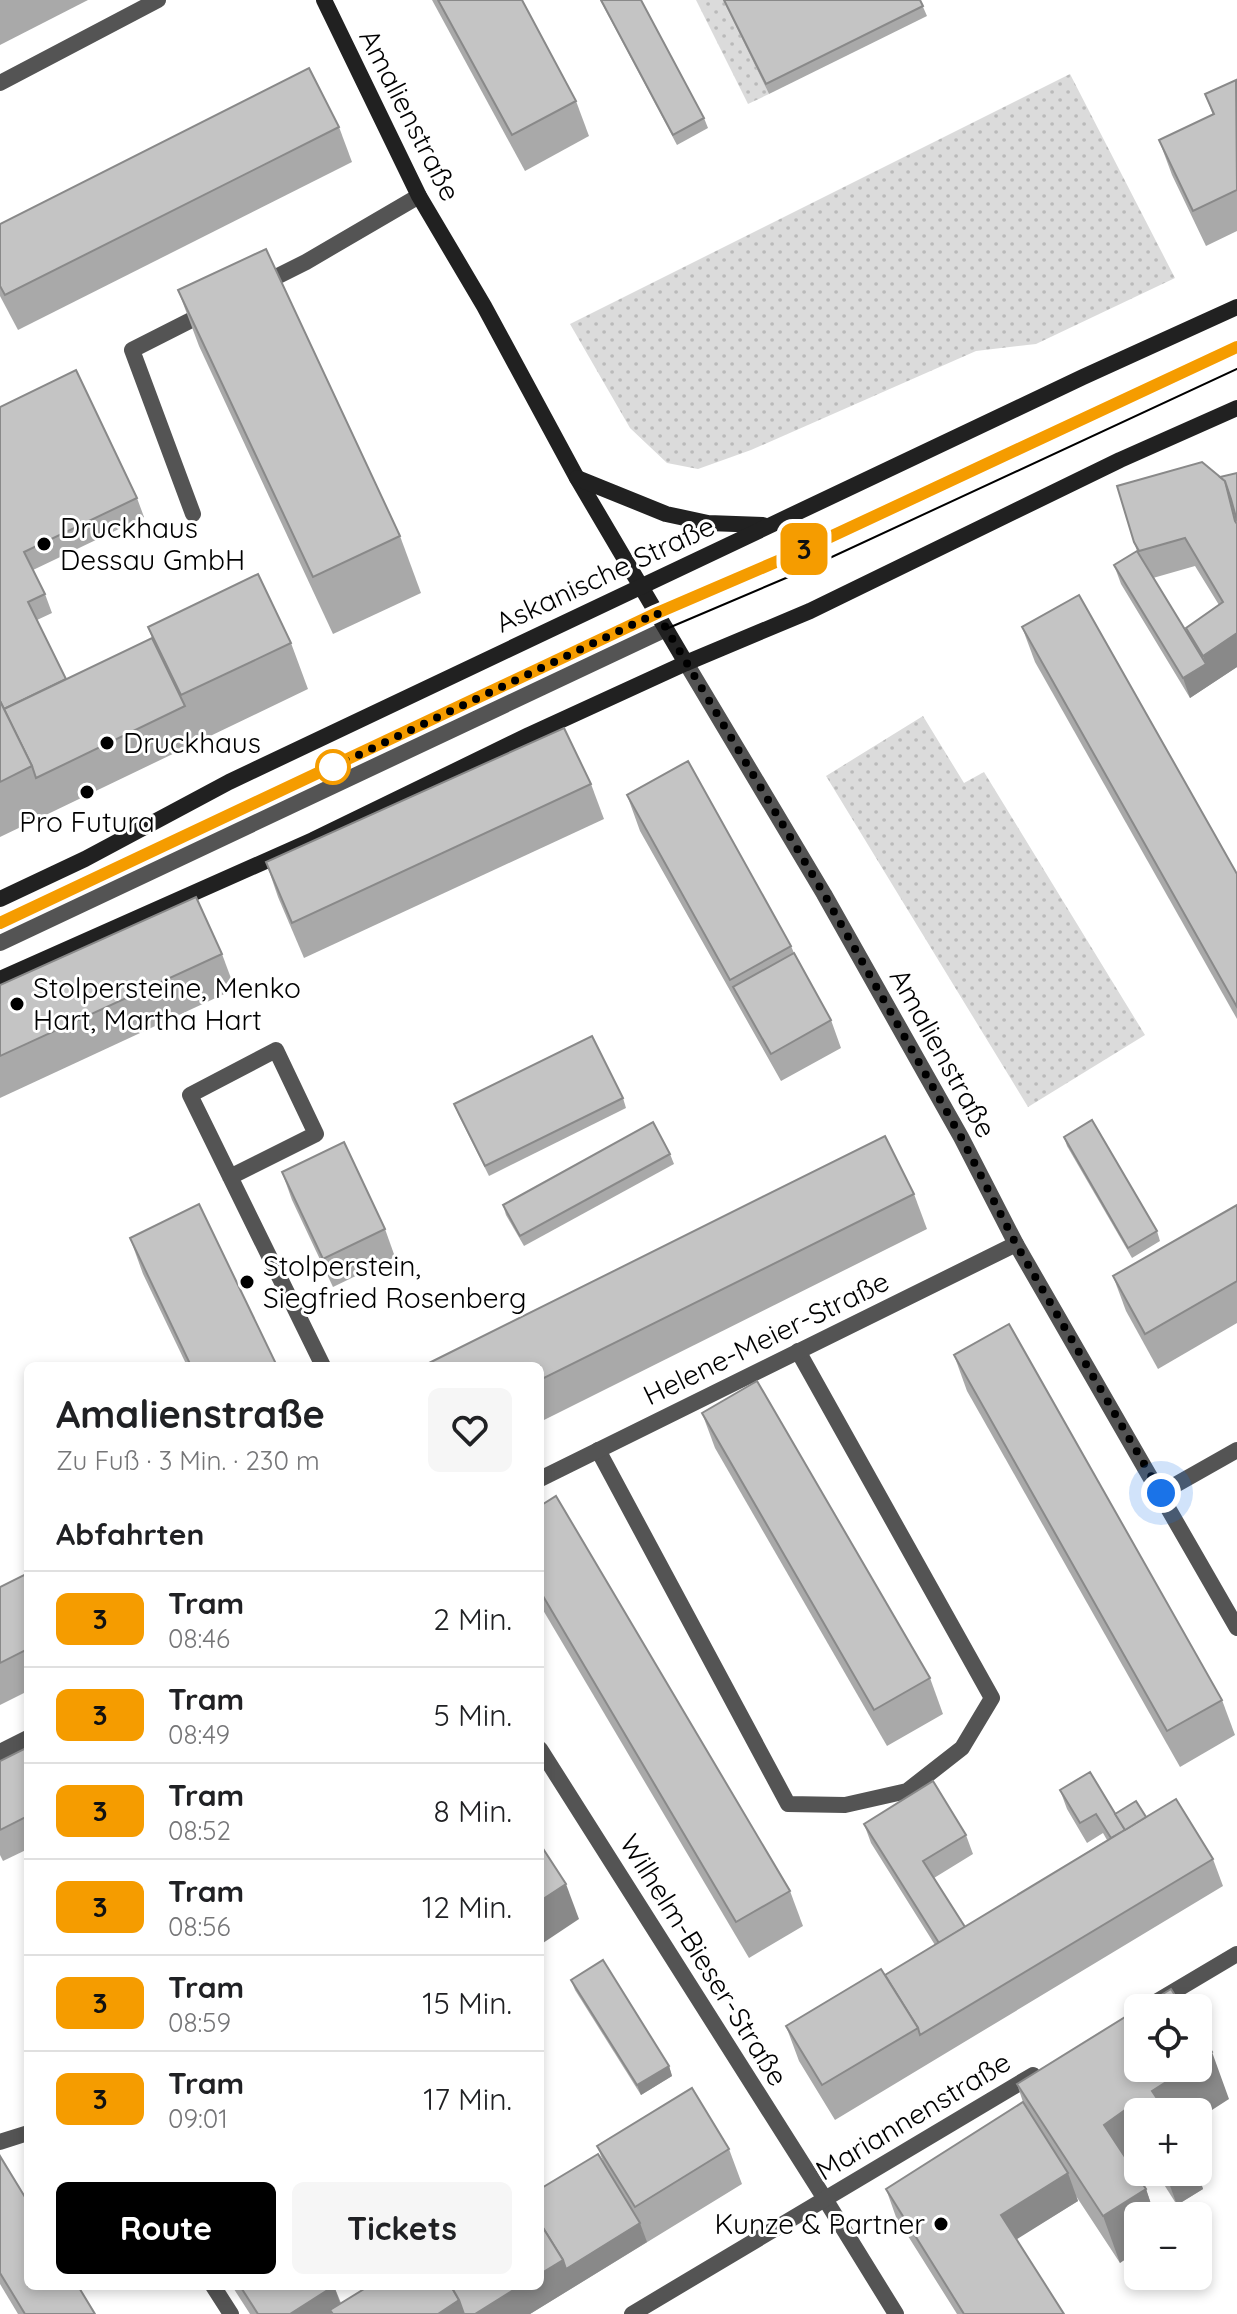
<!DOCTYPE html>
<html lang="de">
<head>
<meta charset="utf-8">
<style>
	body { margin:0; font-family:Quicksand,sans-serif; background:#f6f6f6; color:#202124; height:100vh; display:flex; flex-direction:column; font-size:30px; white-space:nowrap }
	* { box-sizing:border-box; margin:0 }
	p { font-size:26px; color:#757577 }
	.icon { flex:none; width:44px; height:44px; fill:none; stroke:currentColor; stroke-width:2; stroke-linecap:round; stroke-linejoin:round }
	.map { position:relative; flex:1; overflow:hidden }
	.details { position:absolute; left:24px; top:1362px; width:520px; height:928px; display:flex; flex-direction:column; background:#fff; border-radius:12px; box-shadow:0 4px 12px #0003 }
	.details>* { flex:none }
	.badge { padding:0 16px; border-radius:12px; font-size:28px; line-height:52px }
	.buttons { position:absolute; left:1124px; top:1994px; display:grid; gap:16px }
	.buttons a { display:grid; place-items:center; width:88px; height:88px; border-radius:12px; background:#fff; box-shadow:0 4px 12px #0003; font-size:40px }
	.you { position:absolute; width:40px; height:40px; margin:-20px; border:6px solid #fff; border-radius:50%; background:#1a73e8; box-shadow:0 0 0 12px #1a73e833 }
	.map>.badge { position:absolute; translate:-50% -50%; box-shadow:0 0 0 4px #fff }
	h2 { padding:0 32px; font-size:30px; line-height:72px }
	.round { display:grid; place-items:center; flex:none; width:84px; height:84px; border-radius:12px; background:#f6f6f6 }
	.overview { display:flex; align-items:center; justify-content:space-between; height:136px; padding:0 32px }
	h1 { font-size:38px; font-weight:800; line-height:60px }
	.action { display:flex; gap:16px; margin-top:auto; padding:16px 32px }
	.action a { flex:1; height:92px; border-radius:12px; background:#000; color:#fff; font-size:32px; font-weight:800; line-height:92px; text-align:center }
	.action a+a { background:#f6f6f6; color:#202124 }
	ul { padding:0; list-style:none }
	li { display:flex; align-items:center; gap:24px; height:96px; padding:0 32px; border-top:2px solid #e0e0e0 }
	li div { flex:1 }
	li b { display:block; font-size:30px }
	li em { font-style:normal }
	li .badge { min-width:88px; font-weight:700; text-align:center }
	.map>svg:first-child { display:block }
</style>
</head>
<body>
<div class="map">
<svg width="1237" height="2314" viewBox="0 0 1237 2314">
	<defs>
		<pattern id="grass-dots" width="8" height="8" patternUnits="userSpaceOnUse" patternTransform="scale(2)"><rect width="8" height="8" fill="#dbdbdb"/><path d="M2 2h.1M6 6h.1" fill="none" stroke="#bababa" stroke-width="1.8" stroke-linecap="round"/></pattern>
	</defs>
	<rect width="100%" height="100%" fill="#fff"/>
	<!-- grass -->
	<g fill="url(#grass-dots)">
		<polygon points="696,0 723,0 769,94 748,104"/>
		<polygon points="1070,74 1175,278 1036,344 976,351 751,450 698,469 667,463 630,428 570,324"/>
		<polygon points="923,716 964,783 984,772 1145,1035 1028,1107 826,776"/>
	</g>
	<g fill="none" stroke-linecap="round" stroke-linejoin="round">
		<!-- service -->
		<g stroke="#545454" stroke-width="16">
			<polyline points="0,83 158,0"/>
			<polyline points="260,285 306,262 419,196"/>
			<polyline points="193,514 132,350 207,312"/>
			<polyline points="0,923 657,613"/>
			<polyline points="0,943 666,629"/>
			<polyline points="598,1450 788,1804 845,1805 907,1791 962,1748 992,1698 798,1351"/>
			<polyline points="0,2142 28,2133"/>
			<polyline points="825,2199 896,2314"/>
			<polyline points="213,2286 231,2314"/>
		</g>
		<!-- minor -->
		<g stroke="#545454" stroke-width="16">
			<polyline points="230,1177 316,1134 276,1050 190,1095 323,1366"/>
			<polyline points="540,1479 1016,1244"/>
			<polyline points="1161,1493 1237,1450"/>
			<polyline points="540,1749 825,2199"/>
			<polyline points="0,1752 28,1738"/>
			<polyline points="1146,2008 1237,1954"/>
			<polyline points="632,2314 1033,2075"/>
		</g>
		<!-- tertiary -->
		<polyline stroke="#545454" stroke-width="16" points="686,663 824,894 961,1137 1016,1244 1237,1628"/>
		<!-- secondary -->
		<g stroke="#212121" stroke-width="16">
			<polyline points="324,0 419,196 484,306 577,478 686,663"/>
			<polyline points="577,478 666,514 708,523 763,525"/>
			<polyline points="0,899 85,859 229,782 1083,377 1237,307"/>
			<polyline points="0,979 313,840 529,735 686,663 810,611 1120,460 1237,408"/>
		</g>
		<!-- tram -->
		<g stroke="#000" stroke-width="2">
			<polyline points="657,613 785,558 1237,347"/>
			<polyline points="666,629 793,575 1237,369"/>
		</g>
	</g>
	<!-- wall -->
	<g fill="#a9a9a9" fill-rule="evenodd">
		<polygon points="0,0 88,0 0,45"/>
		<polygon points="432,0 522,0 576,101 589,136 525,171"/>
		<polygon points="600,0 641,0 704,118 708,128 677,145"/>
		<polygon points="723,0 920,0 927,16 769,94"/>
		<polygon points="1237,81 1237,231 1206,246 1172,175 1159,140 1213,115 1205,94"/>
		<polygon points="339,127 352,162 18,330 0,296 0,224"/>
		<polygon points="178,290 400,536 421,593 333,634 199,346"/>
		<polygon points="0,407 137,498 144,517 33,570 45,594 52,613 37,620 66,679 152,638 148,627 291,643 308,689 0,837"/>
		<path d="M1237,473V667L1190,698L1121,584L1114,565L1137,551L1134,542L1220,477ZM1195,566L1219,605L1186,628L1188,636L1153,578Z"/>
		<polygon points="1022,627 1237,874 1237,1019 1035,662"/>
		<polygon points="591,784 604,819 304,958 278,897 266,862"/>
		<polygon points="627,795 791,946 794,953 831,1020 841,1048 781,1081 640,831"/>
		<polygon points="222,954 235,989 0,1098 0,985"/>
		<polygon points="623,1098 626,1108 489,1176 458,1114 454,1104"/>
		<polygon points="1064,1137 1157,1231 1160,1241 1132,1258 1067,1146"/>
		<polygon points="670,1154 674,1164 524,1246 506,1215 503,1205"/>
		<polygon points="282,1172 385,1229 395,1257 333,1287 292,1200"/>
		<polygon points="914,1194 927,1229 540,1422 540,1366"/>
		<polygon points="1237,1205 1237,1323 1158,1369 1126,1311 1113,1276"/>
		<polygon points="130,1238 277,1366 187,1366 143,1274"/>
		<polygon points="954,1355 1222,1700 1235,1735 1180,1767 967,1391"/>
		<polygon points="702,1413 930,1678 943,1714 887,1746 715,1448"/>
		<polygon points="540,1506 790,1891 803,1926 749,1958 540,1605"/>
		<polygon points="28,1573 28,1691 0,1705 0,1587"/>
		<polygon points="28,1747 28,1849 3,1861 0,1855 0,1761"/>
		<polygon points="1060,1790 1115,1814 1146,1817 1213,1859 1223,1886 835,2120 799,2061 786,2026 885,1975 935,1945 871,1843 864,1824 966,1835 973,1854 934,1878 965,1927 1107,1840 1103,1833 1087,1843 1067,1809"/>
		<polygon points="571,1980 669,2066 672,2076 641,2095 575,1990"/>
		<polygon points="1017,2084 1229,2099 1138,2112 1138,2160 1130,2165 1146,2189 1155,2216 1138,2216 1120,2263 1076,2196 1078,2201 1016,2239 1064,2314 957,2314 896,2217 886,2189 1023,2102"/>
		<polygon points="597,2146 729,2149 742,2184 530,2314 250,2314 232,2286 334,2286 341,2303 603,2161"/>
		<polygon points="0,2156 95,2314 18,2314 0,2284"/>
		<polygon points="1156,2172 1197,2172 1203,2189 1177,2205"/>
	</g>
	<!-- shaded-wall -->
	<g fill="#898989">
		<polygon points="1237,633 1237,667 1190,698 1183,678 1206,664 1203,656"/>
		<polygon points="566,1884 579,1919 540,1945 540,1901"/>
		<polygon points="1212,2052 1229,2099 1198,2119 1198,2112 1160,2112 1152,2091 1188,2068 1198,2068 1198,2061"/>
		<polygon points="669,2066 672,2076 641,2095 637,2085"/>
		<polygon points="1128,2108 1138,2136 1138,2160 1121,2171 1104,2125"/>
		<polygon points="1165,2172 1197,2172 1203,2189 1177,2205"/>
		<polygon points="1068,2173 1078,2201 1011,2243 1001,2215"/>
		<polygon points="1146,2189 1155,2216 1138,2216 1138,2251 1120,2263 1103,2216"/>
		<polygon points="640,2223 647,2242 530,2314 475,2314 520,2286 540,2286 540,2274 563,2260"/>
		<polygon points="334,2286 344,2314 330,2310 332,2314 290,2314"/>
		<polygon points="459,2300 464,2314 438,2314"/>
	</g>
	<!-- building -->
	<g fill="#c4c4c4" stroke="#898989" stroke-width="2">
		<polygon points="438,0 522,0 576,101 512,135"/>
		<polygon points="601,0 641,0 704,118 673,135"/>
		<polygon points="724,0 920,0 923,6 766,84"/>
		<polygon points="309,68 339,127 5,295 0,286 0,224"/>
		<polygon points="1236,80 1237,190 1193,211 1159,140 1214,114 1205,94"/>
		<polygon points="266,249 400,536 313,577 178,290"/>
		<polygon points="76,370 137,498 24,552 45,594 28,602 66,679 4,709 0,701 0,407"/>
		<polygon points="1202,462 1225,481 1235,521 1237,524 1237,633 1203,656 1186,628 1223,602 1185,538 1139,551 1134,542 1117,486"/>
		<polygon points="1237,473 1237,521 1231,499 1225,481 1220,477"/>
		<polygon points="1137,551 1206,664 1183,678 1114,565"/>
		<polygon points="258,574 291,643 181,695 148,627"/>
		<polygon points="1079,595 1237,874 1237,1007 1022,627"/>
		<polygon points="152,638 185,706 36,778 32,766 4,709"/>
		<polygon points="0,701 32,766 0,782"/>
		<polygon points="564,728 591,784 292,923 266,862"/>
		<polygon points="688,761 791,946 730,980 627,795"/>
		<polygon points="196,897 222,954 0,1056 0,985"/>
		<polygon points="794,953 831,1020 771,1054 733,987"/>
		<polygon points="592,1036 623,1098 485,1166 454,1104"/>
		<polygon points="1092,1120 1157,1231 1128,1248 1064,1137"/>
		<polygon points="653,1122 670,1154 520,1236 503,1205"/>
		<polygon points="885,1136 914,1194 540,1380 540,1366 423,1366"/>
		<polygon points="344,1142 385,1229 323,1259 282,1172"/>
		<polygon points="199,1204 277,1366 191,1366 130,1238"/>
		<polygon points="1237,1205 1237,1281 1145,1334 1113,1276"/>
		<polygon points="1009,1324 1222,1700 1167,1731 954,1355"/>
		<polygon points="757,1381 930,1678 874,1710 702,1413"/>
		<polygon points="556,1496 790,1891 736,1922 540,1591 540,1506"/>
		<polygon points="28,1573 28,1649 0,1663 0,1587"/>
		<polygon points="28,1747 28,1816 0,1830 0,1761"/>
		<polygon points="1090,1772 1125,1830 1111,1838 1096,1814 1080,1823 1060,1790"/>
		<polygon points="933,1781 966,1835 923,1861 965,1927 939,1943 864,1824"/>
		<polygon points="1176,1799 1213,1859 920,2035 918,2028 885,1975"/>
		<polygon points="1136,1801 1146,1817 1125,1830 1115,1814"/>
		<polygon points="540,1844 566,1884 540,1901"/>
		<polygon points="603,1960 669,2066 637,2085 571,1980"/>
		<polygon points="881,1969 918,2028 822,2085 786,2026"/>
		<polygon points="1171,1989 1183,2008 1140,2008"/>
		<polygon points="1138,2009 1138,2068 1188,2068 1152,2091 1166,2112 1138,2112 1138,2124 1128,2108 1104,2125 1146,2189 1103,2216 1017,2084"/>
		<polygon points="1198,2031 1212,2052 1198,2061"/>
		<polygon points="692,2088 729,2149 635,2207 597,2146"/>
		<polygon points="1023,2102 1068,2173 1001,2215 1064,2314 964,2314 886,2189"/>
		<polygon points="598,2154 640,2223 566,2269 563,2260 540,2223 540,2189"/>
		<polygon points="0,2156 28,2202 28,2286 78,2286 95,2314 25,2314 0,2273"/>
		<polygon points="540,2223 563,2260 540,2274"/>
		<polygon points="240,2286 334,2286 290,2314 258,2314"/>
		<polygon points="369,2286 451,2286 459,2300 438,2314 333,2314 330,2310"/>
		<polygon points="451,2286 520,2286 475,2314 464,2314 459,2300"/>
	</g>
	<g fill="none" stroke-linecap="round" stroke-linejoin="round">
		<defs>
			<polyline id="line" points="0,923 657,613 785,558 1237,347"/>
		</defs>
		<!-- line casing -->
		<use href="#line" stroke="#fff" stroke-width="18"/>
		<!-- line -->
		<use href="#line" stroke="#f59c00" stroke-width="12"/>
		<!-- walk -->
		<polyline stroke="#000" stroke-width="8" stroke-dasharray="0 14.4" points="333,767 657,613 824,894 961,1137 1016,1244 1161,1493"/>
	</g>
	<!-- markers -->
	<g fill="#000" stroke="#fff" stroke-width="3">
		<circle cx="44" cy="544" r="8"/>
		<circle cx="107" cy="743" r="8"/>
		<circle cx="87" cy="792" r="8"/>
		<circle cx="17" cy="1004" r="8"/>
		<circle cx="247" cy="1282" r="8"/>
		<circle cx="941" cy="2224" r="8"/>
	</g>
	<circle fill="#fff" stroke="#f59c00" stroke-width="4" cx="333" cy="767" r="16"/>
	<g text-anchor="middle" stroke-width="6" stroke-linejoin="round" paint-order="stroke">
		<!-- street labels -->
		<g font-size="28" fill="#000" stroke="#fff">
			<text transform="translate(410 115) rotate(63)" y="10">Amalienstraße</text>
			<text transform="translate(605 574) rotate(-25)" y="10">Askanische Straße</text>
			<text transform="translate(943 1053) rotate(61)" y="10">Amalienstraße</text>
			<text transform="translate(766 1338) rotate(-26)" y="10">Helene-Meier-Straße</text>
			<text transform="translate(704 1960) rotate(58)" y="10">Wilhelm-Bieser-Straße</text>
			<text transform="translate(913 2116) rotate(-31)" y="10">Mariannenstraße</text>
		</g>
		<!-- poi labels -->
		<g font-size="28" fill="#000" stroke="#fff" text-anchor="start">
			<text x="60" y="538">Druckhaus<tspan x="60" dy="32">Dessau GmbH</tspan></text>
			<text x="123" y="753">Druckhaus</text>
			<text x="87" y="832" text-anchor="middle">Pro Futura</text>
			<text x="33" y="998">Stolpersteine, Menko<tspan x="33" dy="32">Hart, Martha Hart</tspan></text>
			<text x="263" y="1276">Stolperstein,<tspan x="263" dy="32">Siegfried Rosenberg</tspan></text>
			<text x="925" y="2234" text-anchor="end">Kunze &amp; Partner</text>
		</g>
	</g>
</svg>
<div class="buttons">
<a><svg class="icon" aria-label="locate" viewBox="0 0 24 24"><circle cx="12" cy="12" r="6"/><path d="M12 2v4M12 18v4M2 12h4M18 12h4"/></svg></a>
<a>+</a>
<a>−</a>
</div>
<div class="you" style="left:1161px;top:1493px"></div>
<b class="badge" style="left:804px;top:549px;background:#f59c00;color:#111">3</b>
<section class="details">
<div class="overview"><div><h1>Amalienstraße</h1><p>Zu Fuß · 3 Min. · 230 m</p></div><a class="round"><svg class="icon" aria-label="heart" viewBox="0 0 24 24"><path d="M12 20l-8-8c-3-5 5-10 8-4 3-6 11-1 8 4z"/></svg></a></div>
<h2>Abfahrten</h2>
<ul>
<li><span class="badge" style="background:#f59c00;color:#111">3</span><div><b>Tram</b><p>08:46</p></div><em>2 Min.</em></li>
<li><span class="badge" style="background:#f59c00;color:#111">3</span><div><b>Tram</b><p>08:49</p></div><em>5 Min.</em></li>
<li><span class="badge" style="background:#f59c00;color:#111">3</span><div><b>Tram</b><p>08:52</p></div><em>8 Min.</em></li>
<li><span class="badge" style="background:#f59c00;color:#111">3</span><div><b>Tram</b><p>08:56</p></div><em>12 Min.</em></li>
<li><span class="badge" style="background:#f59c00;color:#111">3</span><div><b>Tram</b><p>08:59</p></div><em>15 Min.</em></li>
<li><span class="badge" style="background:#f59c00;color:#111">3</span><div><b>Tram</b><p>09:01</p></div><em>17 Min.</em></li>
</ul>
<div class="action"><a>Route</a><a>Tickets</a></div>
</section>
</div>
</body>
</html>
